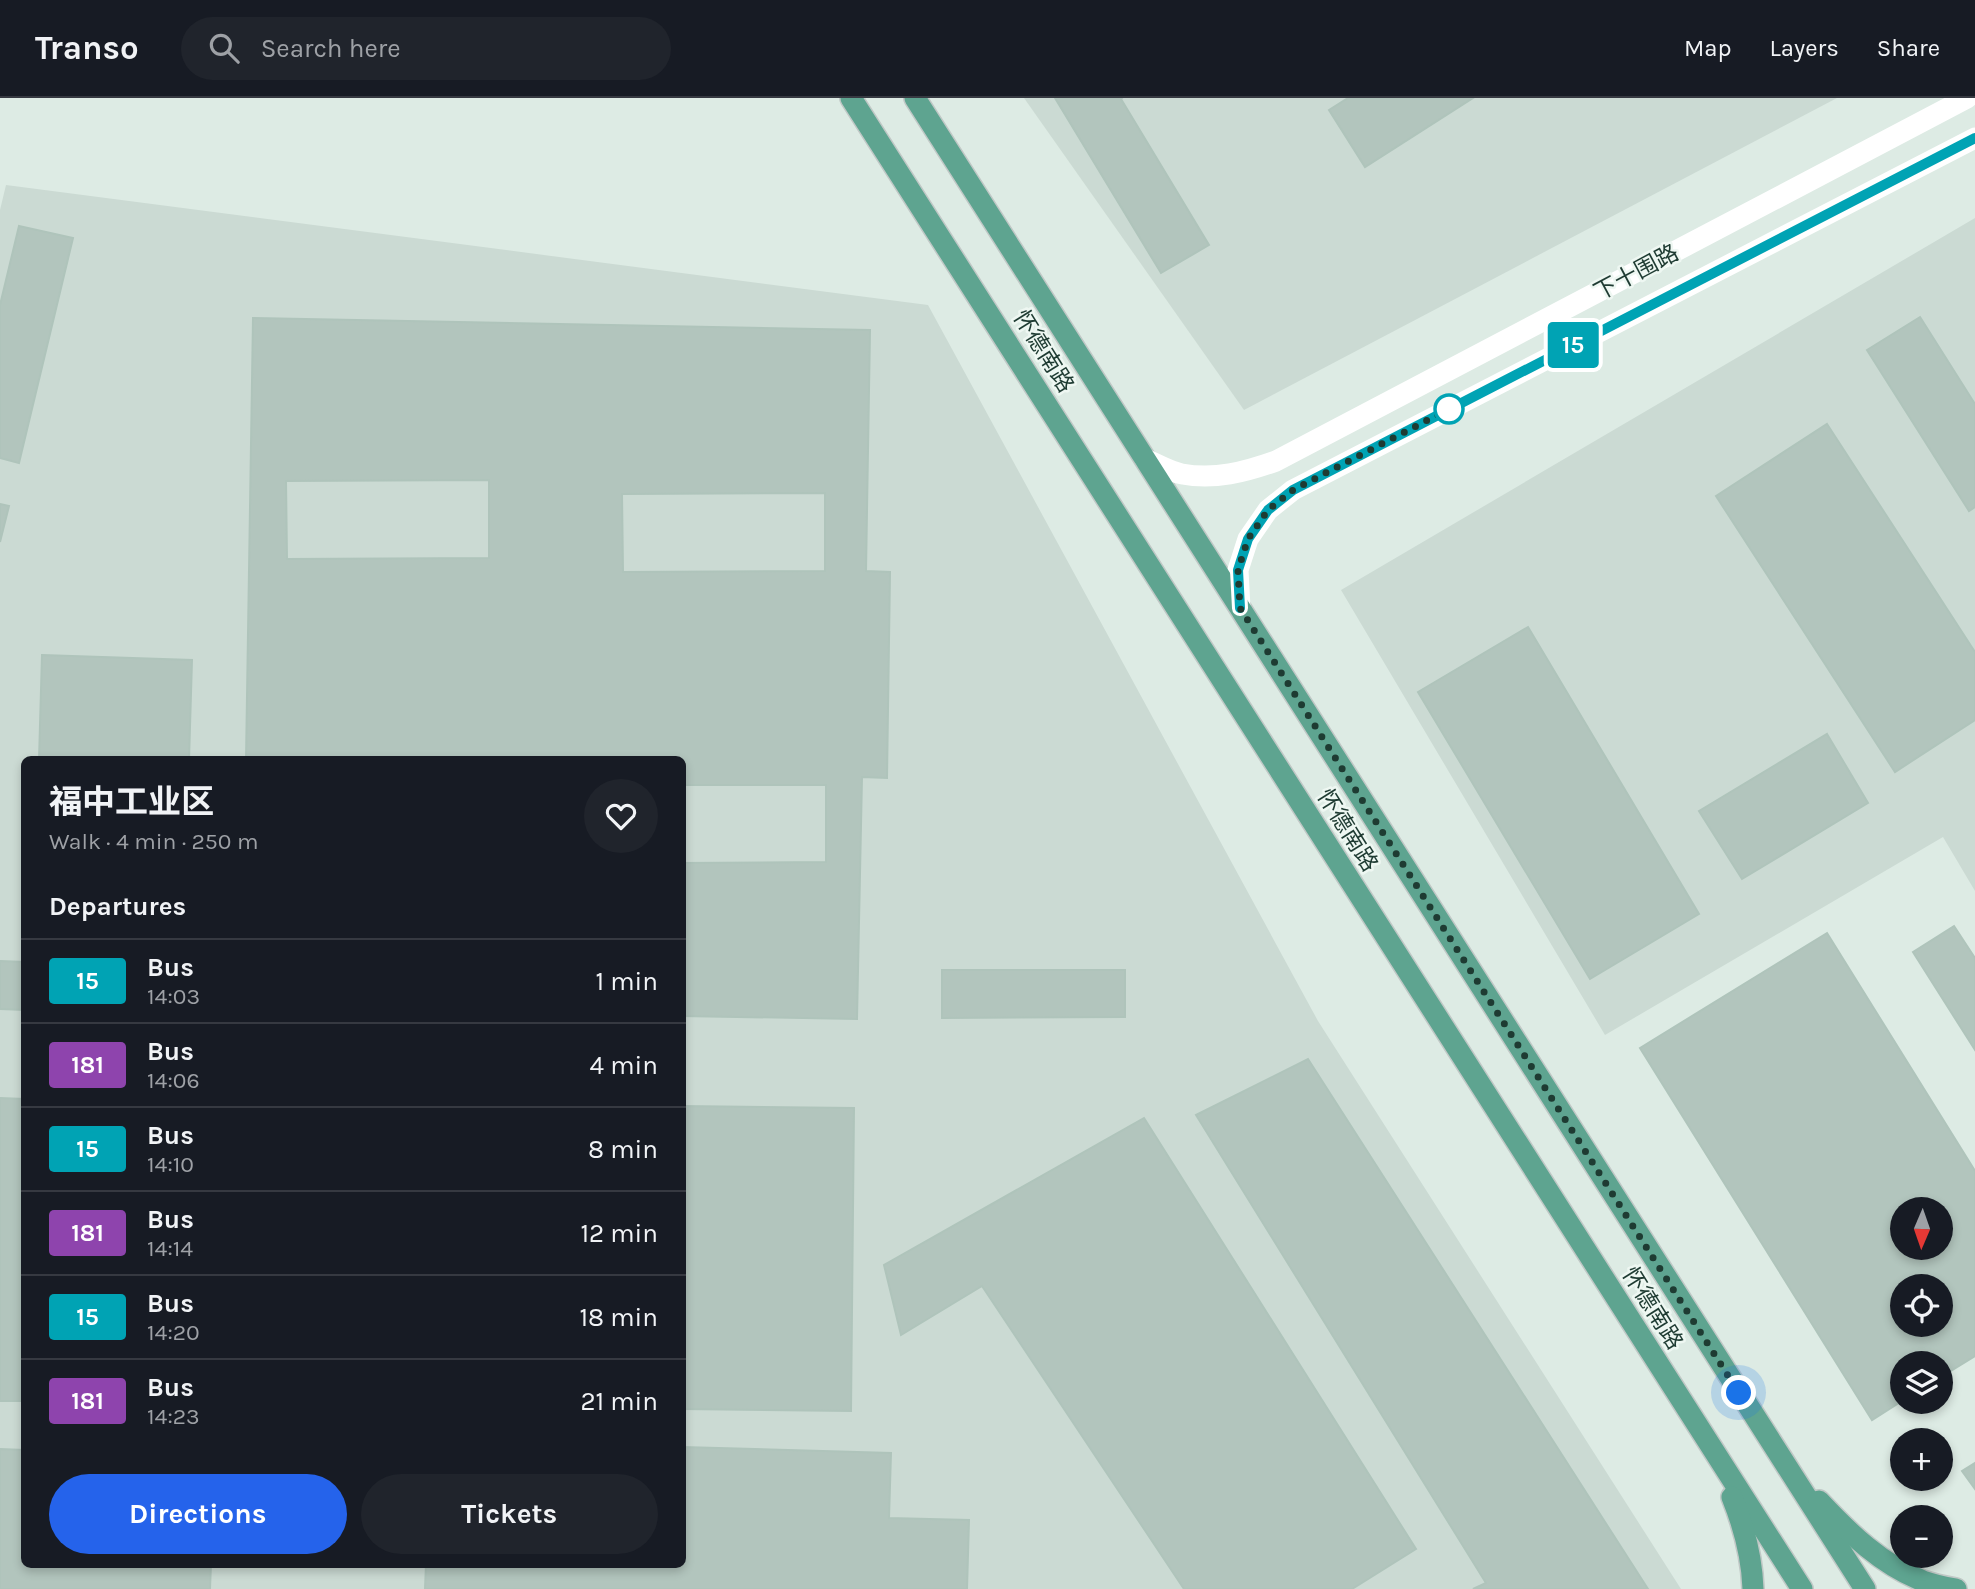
<!DOCTYPE html>
<html lang="en">
<head>
<meta charset="utf-8">
<style>
	body { margin:0; font-family:Karla,"Noto Sans SC",sans-serif; background:#20242c; color:#f1f3f6; height:100vh; display:flex; flex-direction:column; font-size:26px; white-space:nowrap }
	* { box-sizing:border-box; margin:0 }
	p { font-size:23px; color:#9ea1a6 }
	.icon { flex:none; width:38px; height:38px; fill:none; stroke:currentColor; stroke-width:2; stroke-linecap:round; stroke-linejoin:round }
	.map { position:relative; flex:1; overflow:hidden }
	.details { position:absolute; left:21px; top:658px; width:665px; height:812px; display:flex; flex-direction:column; background:#171b24; border-radius:10px; box-shadow:0 4px 10px #0003 }
	.details>* { flex:none }
	.badge { padding:0 14px; border-radius:5px; font-size:24px; line-height:46px }
	.needle { width:46px; rotate:182deg }
	.tools { position:absolute; left:1890px; top:1099px; display:grid; gap:14px }
	.tools a { display:grid; place-items:center; width:63px; height:63px; border-radius:50%; background:#171b24; box-shadow:0 4px 10px #0003; font-size:35px }
	.you { position:absolute; width:35px; height:35px; margin:-18px; border:5px solid #fff; border-radius:50%; background:#1a73e8; box-shadow:0 0 0 10px #1a73e833 }
	.map>.badge { position:absolute; translate:-50% -50%; box-shadow:0 0 0 4px #fff }
	h2 { padding:0 28px; font-size:26px; line-height:63px }
	.round { display:grid; place-items:center; flex:none; width:74px; height:74px; border-radius:37px; background:#20242c }
	.overview { display:flex; align-items:center; justify-content:space-between; height:119px; padding:0 28px }
	h1 { font-size:33px; font-weight:700; line-height:52px }
	.primary-button { display:flex; gap:14px; margin-top:auto; padding:14px 28px }
	.primary-button a { flex:1; height:80px; border-radius:42px; background:#2563eb; color:#fff; font-size:28px; font-weight:700; line-height:80px; text-align:center }
	.primary-button a+a { background:#20242c; color:#f1f3f6 }
	ul { padding:0; list-style:none }
	li { display:flex; align-items:center; gap:21px; height:84px; padding:0 28px; border-top:2px solid #363941 }
	li div { flex:1 }
	li b { display:block; font-size:26px }
	li em { font-style:normal }
	li .badge { min-width:77px; font-weight:700; text-align:center }
	header { display:flex; align-items:center; gap:42px; box-sizing:border-box; height:98px; padding:0 35px; background:#171b24; border-bottom:2px solid #363941 }
	header strong { font-size:33px }
	nav { display:flex; gap:38px; margin-inline-start:auto; font-size:24px }
	.search { width:490px; height:63px; background:#20242c; display:flex; align-items:center; gap:18px; box-sizing:border-box; padding:0 24px; border-radius:38px; color:#9ea1a6; font-size:26px }
	.map>svg:first-child { display:block }
</style>
</head>
<body>
<header>
<strong>Transo</strong>
<div class="search"><svg class="icon" aria-label="search" viewBox="0 0 24 24"><circle cx="10" cy="10" r="6"/><path d="M15 15l6 6"/></svg>Search here</div>
<nav><a>Map</a><a>Layers</a><a>Share</a></nav>
</header>
<div class="map">
<svg width="1975" height="1491" viewBox="0 0 1975 1491">
	<rect width="100%" height="100%" fill="#ddebe4"/>
	<!-- built -->
	<g fill="#cbdad3" fill-rule="evenodd">
		<polygon points="1024,0 1837,0 1244,312"/>
		<path d="M6,87L928,207L1318,923L1681,1491H0V112ZM24,662H682V1466H24Z"/>
		<polygon points="1975,120 1975,793 1943,739 1605,937 1341,492"/>
	</g>
	<!-- building -->
	<g fill="#b2c5bd" stroke="#afc4bb" stroke-width="2" fill-rule="evenodd">
		<polygon points="1055,0 1122,0 1121,1 1209,147 1161,175"/>
		<polygon points="1348,0 1473,0 1365,69 1329,12"/>
		<polygon points="19,128 73,140 19,365 0,360 0,207"/>
		<polygon points="1920,219 1975,306 1975,409 1969,413 1867,252"/>
		<path d="M253,220L870,232L866,473L890,474L887,680L862,679L857,921L682,918V765L826,764V687H682V662H246ZM489,382V460L287,461L286,383ZM825,395V473L623,474L622,396Z"/>
		<polygon points="1827,326 1975,554 1975,622 1895,674 1716,398"/>
		<polygon points="0,406 9,408 0,444"/>
		<polygon points="1528,529 1699,816 1590,881 1418,594"/>
		<polygon points="42,557 192,562 189,662 39,662"/>
		<polygon points="1827,636 1868,705 1742,781 1699,713"/>
		<polygon points="1954,828 1975,860 1975,952 1913,854"/>
		<path d="M1827,835L1975,1073V1258L1941,1279V1265H1902V1303L1872,1322L1640,950ZM1902,1111H1941V1150H1902ZM1902,1188H1941V1227H1902Z"/>
		<polygon points="0,863 24,864 24,912 0,911"/>
		<polygon points="942,872 1125,872 1125,919 942,920"/>
		<polygon points="1308,961 1648,1491 1473,1491 1486,1485 1196,1017"/>
		<polygon points="0,1000 24,1001 24,1303 0,1303"/>
		<polygon points="682,1008 854,1010 851,1313 682,1311"/>
		<polygon points="1144,1020 1416,1451 1352,1491 1184,1491 982,1188 901,1237 884,1167"/>
		<polygon points="682,1349 891,1355 889,1420 969,1422 967,1491 425,1491 426,1466 682,1466"/>
		<polygon points="0,1351 24,1352 24,1466 211,1466 210,1491 0,1491"/>
		<polygon points="1975,1365 1975,1391 1962,1373"/>
	</g>
	<g fill="none" stroke-linecap="round" stroke-linejoin="round">
		<defs>
			<g id="major">
				<polyline points="851,0 1802,1491"/>
				<polyline points="915,0 1865,1491"/>
				<path d="M1732,1399C1744,1429 1752,1458 1753,1491"/>
				<path d="M1819,1403C1850,1436 1881,1466 1923,1483C1934,1487 1945,1489 1956,1491"/>
			</g>
		</defs>
		<!-- major casing -->
		<use href="#major" stroke="#c0c8c6" stroke-width="24"/>
		<!-- minor -->
		<g stroke="#fff" stroke-width="21">
			<path d="M1145,361C1157,366 1170,374 1182,376C1215,382 1245,374 1276,363L1967,0"/>
			<polyline points="1240,510 1238,472 1248,441 1268,412 1293,392 1975,40"/>
		</g>
		<!-- major -->
		<use href="#major" stroke="#5ea490" stroke-width="21"/>
	</g>
	<g fill="none" stroke-linecap="round" stroke-linejoin="round">
		<defs>
			<polyline id="line" points="1240,510 1238,472 1248,441 1268,412 1293,392 1975,40"/>
		</defs>
		<!-- line casing -->
		<use href="#line" stroke="#fff" stroke-width="16"/>
		<!-- line -->
		<use href="#line" stroke="#00a3b4" stroke-width="10"/>
		<!-- walk -->
		<polyline stroke="#1e3b32" stroke-width="7" stroke-dasharray="0 12.6" points="1449,311 1293,392 1268,412 1248,441 1238,472 1240,510 1739,1295"/>
	</g>
	<!-- markers -->
	<circle fill="#fff" stroke="#00a3b4" stroke-width="3.5" cx="1449" cy="311" r="14"/>
	<g text-anchor="middle" stroke-width="5" stroke-linejoin="round" paint-order="stroke">
		<!-- street labels -->
		<g font-size="23" fill="#1e3b32" stroke="#eef7f2">
			<text transform="translate(1636 174) rotate(-28)" y="8">下十围路</text>
			<text transform="translate(1044 253) rotate(58)" y="8">怀德南路</text>
			<text transform="translate(1348 732) rotate(58)" y="8">怀德南路</text>
			<text transform="translate(1653 1210) rotate(58)" y="8">怀德南路</text>
		</g>
	</g>
</svg>
<div class="tools">
<a><svg class="needle" viewBox="-14 -14 28 28"><path d="M0-13l5 13h-10z" fill="#e53935"/><path d="M0 13l5-13h-10z" fill="#9ea1a6"/></svg></a>
<a><svg class="icon" aria-label="locate" viewBox="0 0 24 24"><circle cx="12" cy="12" r="6"/><path d="M12 2v4M12 18v4M2 12h4M18 12h4"/></svg></a>
<a><svg class="icon" aria-label="layers" viewBox="0 0 24 24"><path d="M12 4l9 5-9 5-9-5zM3 14l9 5 9-5"/></svg></a>
<a>+</a>
<a>−</a>
</div>
<div class="you" style="left:1739px;top:1295px"></div>
<b class="badge" style="left:1573px;top:247px;background:#00a3b4;color:#fff">15</b>
<section class="details">
<div class="overview"><div><h1>福中工业区</h1><p>Walk · 4 min · 250 m</p></div><a class="round"><svg class="icon" aria-label="heart" viewBox="0 0 24 24"><path d="M12 20l-8-8c-3-5 5-10 8-4 3-6 11-1 8 4z"/></svg></a></div>
<h2>Departures</h2>
<ul>
<li><span class="badge" style="background:#00a3b4;color:#fff">15</span><div><b>Bus</b><p>14:03</p></div><em>1 min</em></li>
<li><span class="badge" style="background:#8e44ad;color:#fff">181</span><div><b>Bus</b><p>14:06</p></div><em>4 min</em></li>
<li><span class="badge" style="background:#00a3b4;color:#fff">15</span><div><b>Bus</b><p>14:10</p></div><em>8 min</em></li>
<li><span class="badge" style="background:#8e44ad;color:#fff">181</span><div><b>Bus</b><p>14:14</p></div><em>12 min</em></li>
<li><span class="badge" style="background:#00a3b4;color:#fff">15</span><div><b>Bus</b><p>14:20</p></div><em>18 min</em></li>
<li><span class="badge" style="background:#8e44ad;color:#fff">181</span><div><b>Bus</b><p>14:23</p></div><em>21 min</em></li>
</ul>
<div class="primary-button"><a>Directions</a><a>Tickets</a></div>
</section>
</div>
</body>
</html>
